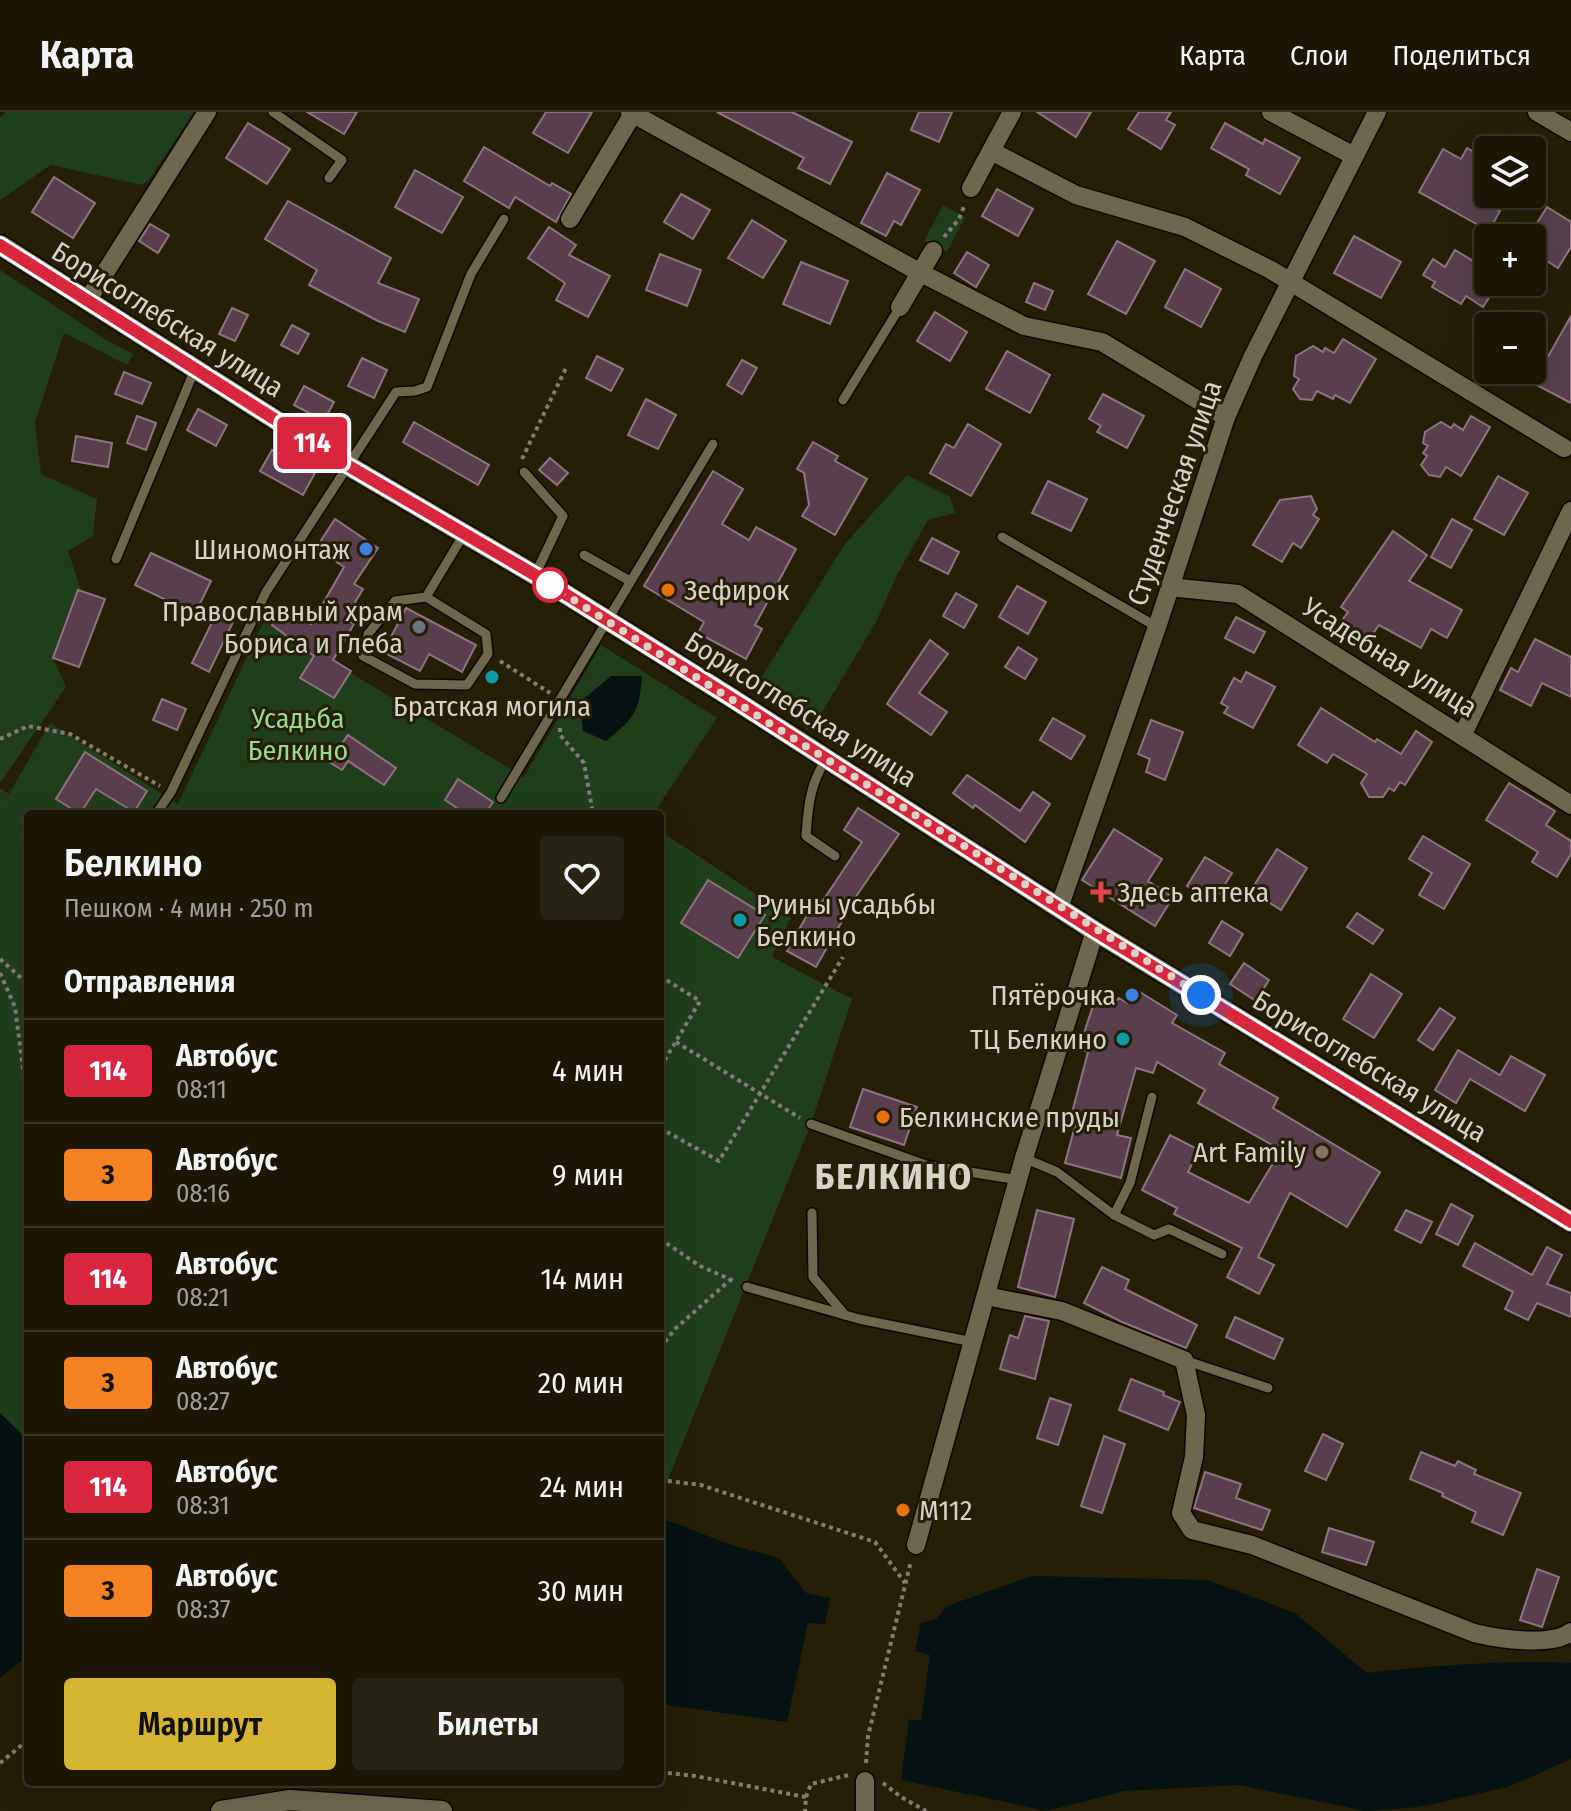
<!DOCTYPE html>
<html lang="ru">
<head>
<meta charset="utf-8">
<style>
	body { margin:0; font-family:"Fira Sans Condensed",sans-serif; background:#282413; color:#f1f3f6; height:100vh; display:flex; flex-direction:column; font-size:30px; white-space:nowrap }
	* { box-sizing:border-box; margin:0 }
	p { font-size:26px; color:#a09f9a }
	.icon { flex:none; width:44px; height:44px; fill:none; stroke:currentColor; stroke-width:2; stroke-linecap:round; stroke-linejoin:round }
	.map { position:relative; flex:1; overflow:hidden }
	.details { position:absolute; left:24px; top:698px; width:640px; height:976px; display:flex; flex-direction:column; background:#1b1704; border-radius:8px; box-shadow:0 8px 32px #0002,0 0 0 2px #393626 }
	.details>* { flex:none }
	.badge { padding:0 16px; border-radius:6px; font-size:28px; line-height:52px }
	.buttons { position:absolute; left:1474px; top:24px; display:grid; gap:16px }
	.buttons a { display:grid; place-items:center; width:72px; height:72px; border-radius:8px; background:#1b1704; box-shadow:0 8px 32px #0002,0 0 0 2px #393626; font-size:40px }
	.you { position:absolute; width:40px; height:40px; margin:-20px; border:6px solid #fff; border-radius:50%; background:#1a73e8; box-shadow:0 0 0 12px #1a73e833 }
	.map>.badge { position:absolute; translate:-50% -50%; box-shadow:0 0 0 4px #fff }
	h2 { padding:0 40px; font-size:30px; line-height:72px }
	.round { display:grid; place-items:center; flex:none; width:84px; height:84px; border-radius:8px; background:#282413 }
	.headline { display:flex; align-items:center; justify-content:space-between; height:136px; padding:0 40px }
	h1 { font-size:38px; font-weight:600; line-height:60px }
	.cta { display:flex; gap:16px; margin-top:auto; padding:16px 40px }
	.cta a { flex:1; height:92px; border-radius:8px; background:#d6b534; color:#111; font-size:32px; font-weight:600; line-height:92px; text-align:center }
	.cta a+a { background:#282413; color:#f1f3f6 }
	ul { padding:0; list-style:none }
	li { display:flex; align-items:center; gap:24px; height:104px; padding:0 40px; border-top:2px solid #393626 }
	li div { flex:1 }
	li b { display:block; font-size:30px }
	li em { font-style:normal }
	li .badge { min-width:88px; font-weight:700; text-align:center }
	header { display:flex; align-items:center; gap:48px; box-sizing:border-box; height:112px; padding:0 40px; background:#1b1704; border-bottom:2px solid #393626 }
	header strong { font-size:38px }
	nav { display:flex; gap:44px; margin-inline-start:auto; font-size:28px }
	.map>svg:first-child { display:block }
</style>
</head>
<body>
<header>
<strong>Карта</strong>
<nav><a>Карта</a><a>Слои</a><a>Поделиться</a></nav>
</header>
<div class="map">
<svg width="1571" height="1699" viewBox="0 0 1571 1699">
	<rect width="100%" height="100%" fill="#241f06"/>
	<!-- green -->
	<g fill="#203e1c">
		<polygon points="6,0 194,0 148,69 142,73 51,53 0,88 0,6"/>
		<polygon points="943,93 965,105 947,140 924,129"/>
		<polygon points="0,158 103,226 133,242 127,253 64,221 35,310 41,362 97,387 93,424 68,439 81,478 53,546 66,575 0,671"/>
		<polygon points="907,363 950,385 955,401 928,408 897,463 876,510 818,607 759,569 845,432"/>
		<polygon points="264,509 524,665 601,533 717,606 653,702 28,702 28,1328 26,1328 0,1301 0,676 9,682 50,611 178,692"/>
		<polygon points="660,719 791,805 772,845 852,887 811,1012 660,1387"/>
	</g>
	<!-- water -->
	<g fill="#061212">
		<path d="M611,564H642C639,602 634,606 606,629L583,619L580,590Z"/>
		<polygon points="0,1301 28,1328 28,1544 0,1566"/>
		<polygon points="660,1407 675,1411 728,1432 779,1446 806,1481 830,1486 825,1512 808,1511 787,1610 660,1592"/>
		<path d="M1032,1464L1208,1468L1295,1501L1367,1561C1435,1553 1502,1548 1571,1551V1647L1508,1675L1419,1695L1366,1699L1239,1673L1124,1679L1047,1699L901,1668L909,1607L921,1609L930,1543L915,1539L921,1511L936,1507L947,1494Z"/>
	</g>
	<!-- building -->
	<g fill="#593f4c" stroke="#8f7380" stroke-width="2">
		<polygon points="307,0 357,0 344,22"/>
		<polygon points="546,0 592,0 568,41 533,21"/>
		<polygon points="717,0 792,0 852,30 830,72 798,56 804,46"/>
		<polygon points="919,0 952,0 939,30 911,18"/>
		<polygon points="1037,0 1091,0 1076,25"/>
		<polygon points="1139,0 1171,0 1166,8 1175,13 1161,37 1128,17"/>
		<polygon points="248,11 290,37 267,72 226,46"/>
		<polygon points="1225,11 1263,32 1265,27 1300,46 1280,82 1246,63 1249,57 1211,36"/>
		<polygon points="484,35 550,74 552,71 571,82 556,110 515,85 509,96 464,69"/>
		<polygon points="1467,36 1488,48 1488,64 1476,86 1500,99 1489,119 1419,80 1443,37 1461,47"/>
		<polygon points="415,58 463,85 442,121 395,95"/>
		<polygon points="887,61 920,78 901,113 894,109 886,124 861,111"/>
		<polygon points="54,65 95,91 73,126 32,100"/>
		<polygon points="997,77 1033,97 1018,124 982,104"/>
		<polygon points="681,82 710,98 693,127 664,110"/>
		<polygon points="288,89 391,146 378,171 419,187 405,220 378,209 309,173 317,158 265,127"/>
		<polygon points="1547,95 1571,110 1571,135 1558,156 1541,145 1547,136 1529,124"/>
		<polygon points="752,108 786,129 763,166 728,146"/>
		<polygon points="150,112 169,123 158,141 139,129"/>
		<polygon points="549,115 576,133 569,143 610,164 588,205 556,188 565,171 528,146"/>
		<polygon points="1354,124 1401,150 1381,186 1334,161"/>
		<polygon points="1117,129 1155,149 1126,202 1088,182"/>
		<polygon points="1455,138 1488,158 1488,170 1499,170 1483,195 1466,184 1461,192 1432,175 1435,170 1423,163 1433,147 1445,155"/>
		<polygon points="967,140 989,153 976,175 954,161"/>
		<polygon points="660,142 701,158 687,194 646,178"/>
		<polygon points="801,150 848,169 830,212 783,192"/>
		<polygon points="1185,157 1221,177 1201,215 1165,195"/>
		<polygon points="1034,171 1053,179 1045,198 1026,190"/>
		<polygon points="232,196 248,203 235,229 219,222"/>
		<polygon points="935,200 967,220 950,249 917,229"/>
		<polygon points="1571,204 1571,291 1533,271"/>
		<polygon points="292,213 309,222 298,242 281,233"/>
		<polygon points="1343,227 1376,247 1350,291 1335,283 1333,287 1317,279 1312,288 1300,287 1293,277 1299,267 1294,264 1296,244 1313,234 1323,240 1325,236 1334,241"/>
		<polygon points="1007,239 1050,263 1030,301 986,277"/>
		<polygon points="597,244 623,257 611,279 586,266"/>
		<polygon points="362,246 387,258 374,286 348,274"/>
		<polygon points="742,248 757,256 742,282 727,273"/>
		<polygon points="124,260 151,271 142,292 115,282"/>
		<polygon points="304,274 334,290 324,309 294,293"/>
		<polygon points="1103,282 1144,304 1127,336 1097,320 1101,314 1089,307"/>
		<polygon points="646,287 676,303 658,337 628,323"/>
		<polygon points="198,297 227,313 216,334 187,318"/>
		<polygon points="137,304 156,311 146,338 127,331"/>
		<polygon points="1471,304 1490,315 1461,364 1446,355 1440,365 1429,363 1421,353 1427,344 1423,341 1428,334 1423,331 1425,320 1441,310 1451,316 1454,312 1463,318"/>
		<polygon points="414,310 489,353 478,373 403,330"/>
		<polygon points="968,312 1001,332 971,384 930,361 946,332 954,336"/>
		<polygon points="76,324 112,331 108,355 72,349"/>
		<polygon points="813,330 838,344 835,349 867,367 835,423 802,404 809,393 804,361 797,357"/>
		<polygon points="272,338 315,361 303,383 260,359"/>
		<polygon points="550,346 568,361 557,373 539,358"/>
		<polygon points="713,359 743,377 722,412 749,428 756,415 796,437 755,513 762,517 746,547 698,521 704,510 644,474"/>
		<polygon points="1498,364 1528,381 1504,423 1474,407"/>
		<polygon points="1048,369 1087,387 1071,419 1032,401"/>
		<polygon points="1311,384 1317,397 1313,403 1319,407 1301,436 1293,431 1282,450 1253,433 1280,388"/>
		<polygon points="335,407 378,436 354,472 363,477 345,507 354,512 333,548 351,559 334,586 300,566 314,544 272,513 287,494 311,512 344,455 316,436"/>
		<polygon points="1452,407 1472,418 1451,456 1431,445"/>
		<polygon points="1393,419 1427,443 1409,469 1462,498 1447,526 1431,517 1421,536 1379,513 1363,536 1336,517 1348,500 1341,495"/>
		<polygon points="932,426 959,440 948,462 920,448"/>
		<polygon points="151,441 211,469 195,502 135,473"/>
		<polygon points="1017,474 1046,490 1028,522 999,505"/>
		<polygon points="78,478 105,487 79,555 53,546"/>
		<polygon points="956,481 977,493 964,516 943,504"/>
		<polygon points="406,496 476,533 462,560 429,542 420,559 383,540"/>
		<polygon points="217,500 234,508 209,560 192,551"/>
		<polygon points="1236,505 1265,520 1254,541 1225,526"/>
		<polygon points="1535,527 1571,545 1571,585 1542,571 1531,594 1500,578 1511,556 1518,560"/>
		<polygon points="930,528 948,542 919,581 947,600 931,623 887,592"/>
		<polygon points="1018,535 1037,547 1025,567 1005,555"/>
		<polygon points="1246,560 1275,575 1253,616 1224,601 1228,595 1221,591 1234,566 1241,570"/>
		<polygon points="162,587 186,597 177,618 153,608"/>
		<polygon points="1321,596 1375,630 1377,627 1401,642 1416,619 1432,630 1405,673 1400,670 1394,679 1389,676 1383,685 1369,685 1361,671 1367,662 1333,642 1327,651 1298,633"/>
		<polygon points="1053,606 1085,624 1071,647 1040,628"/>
		<polygon points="1151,608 1183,620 1165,668 1146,660 1150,647 1138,642"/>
		<polygon points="348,623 396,656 384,673 348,649 342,658 329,650"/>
		<polygon points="85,640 147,679 134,700 96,677 80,702 56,687"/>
		<polygon points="967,663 1020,699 1033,680 1050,692 1025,730 975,693 973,696 953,681"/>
		<polygon points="458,667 493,690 485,702 466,702 445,688"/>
		<polygon points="1509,671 1555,699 1546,713 1571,729 1571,742 1557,765 1532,750 1538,740 1486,708"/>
		<polygon points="858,696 899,722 857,783 816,855 787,839 816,787 822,790 862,730 844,718"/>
		<polygon points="1114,717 1162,747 1148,769 1173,785 1155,814 1082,768"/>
		<polygon points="1423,724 1470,752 1444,797 1419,783 1432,761 1409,747"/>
		<polygon points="1277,737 1307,756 1281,798 1259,784 1264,777 1255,772"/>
		<polygon points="1205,745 1232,761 1213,791 1187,774"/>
		<polygon points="708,768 765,803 738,846 681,811"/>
		<polygon points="1357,801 1383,818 1373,832 1347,815"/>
		<polygon points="1222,809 1243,822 1230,844 1209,831"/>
		<polygon points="1244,851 1269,868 1256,889 1230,872"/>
		<polygon points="1371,862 1402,882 1374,926 1343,907"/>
		<polygon points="1135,877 1177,903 1172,911 1225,941 1219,952 1278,986 1273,996 1380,1060 1347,1115 1290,1081 1258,1145 1274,1153 1259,1182 1227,1165 1242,1136 1174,1102 1177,1096 1142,1078 1170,1023 1199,1038 1188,1060 1249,1091 1281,1038 1198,991 1205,978 1157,950 1153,961 1136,956 1117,1023 1131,1026 1121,1066 1065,1051 1075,1014 1069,1012 1088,940 1079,936 1093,894 1114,891 1119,886 1127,891"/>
		<polygon points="1440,896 1455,906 1433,938 1418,928"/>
		<polygon points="1458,938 1500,963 1511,944 1545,963 1525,999 1470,967 1456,991 1435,978"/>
		<polygon points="863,977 917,995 904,1033 850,1015"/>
		<polygon points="1451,1092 1473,1104 1458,1133 1436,1122"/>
		<polygon points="1037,1098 1074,1107 1055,1185 1018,1175"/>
		<polygon points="1406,1098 1432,1110 1421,1131 1395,1118"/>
		<polygon points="1475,1131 1532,1163 1547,1135 1562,1143 1547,1172 1571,1181 1571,1205 1537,1191 1528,1208 1505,1197 1513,1180 1463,1154"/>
		<polygon points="1102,1155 1129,1168 1125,1177 1197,1213 1186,1236 1122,1210 1084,1191"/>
		<polygon points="1025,1204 1049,1209 1035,1267 1000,1257 1010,1223 1018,1226"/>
		<polygon points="1235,1205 1283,1227 1274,1247 1226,1225"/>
		<polygon points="1131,1267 1164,1280 1163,1283 1180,1290 1168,1318 1119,1298"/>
		<polygon points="1050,1286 1071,1293 1058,1333 1037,1326"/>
		<polygon points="1323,1322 1343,1332 1326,1368 1305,1359"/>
		<polygon points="1104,1324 1125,1332 1102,1401 1081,1394"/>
		<polygon points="1421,1340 1455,1354 1458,1349 1476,1358 1474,1362 1521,1381 1503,1423 1472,1410 1476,1400 1442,1384 1443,1381 1410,1367"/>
		<polygon points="1205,1360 1241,1372 1236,1386 1270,1398 1262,1418 1194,1396"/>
		<polygon points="1329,1416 1374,1430 1366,1453 1322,1440"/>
		<polygon points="1537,1457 1559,1465 1542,1515 1520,1508"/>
	</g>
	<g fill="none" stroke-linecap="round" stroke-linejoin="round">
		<defs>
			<g id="lane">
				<polyline points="273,0 342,48 329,66"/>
				<polyline points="843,288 900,195"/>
				<polyline points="524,360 563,404 535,463"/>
				<polyline points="1002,425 1157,515"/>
				<polyline points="584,443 630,469"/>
				<polyline points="116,447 195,257"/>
				<polyline points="426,485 486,522 488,542 467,573 415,572 363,544 368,522 395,489 426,485 464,422"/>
				<path d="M827,646C810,671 808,694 806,724L835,744"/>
				<polyline points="501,686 713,332"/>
				<polyline points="156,702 171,680 266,480 396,280 415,279 427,275 471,162 504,107"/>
				<polyline points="811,1012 926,1053 1019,1068"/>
				<polyline points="1024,1046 1057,1060 1114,1103 1154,1123 1169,1117 1222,1142"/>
				<polyline points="812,1101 813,1165 845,1203"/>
				<polyline points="1114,1103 1130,1071 1152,985"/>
				<polyline points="747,1175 859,1207 973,1230"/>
				<polyline points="1184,1248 1268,1276"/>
			</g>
			<g id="street">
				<polyline points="630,0 921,161 1024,214 1102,230 1226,305"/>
				<polyline points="1271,0 1354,44"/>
				<polyline points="1537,0 1571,20"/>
				<polyline points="991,39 1076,83 1185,115 1271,158 1564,336"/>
				<polyline points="971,76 1012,0"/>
				<polyline points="570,107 634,0"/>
				<polyline points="87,189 207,0"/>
				<polyline points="900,195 933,139"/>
				<polyline points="1169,475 1238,482 1571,693"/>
				<polyline points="1462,624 1571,399"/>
				<polyline points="1059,796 1157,515 1226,305 1253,244 1377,0"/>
				<path d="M986,1184L1062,1199L1184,1248L1196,1303L1194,1345L1181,1401L1192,1418L1252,1433L1474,1521C1499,1527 1551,1535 1571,1520"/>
				<polyline points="916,1433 1024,1046 1095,819"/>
				<polyline points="865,1669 865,1699"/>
			</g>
			<g id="secondary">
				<polyline points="0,133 347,353 535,463 727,583 1095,819 1571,1110"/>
				<polyline points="221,1699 290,1688 442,1699"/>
			</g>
		</defs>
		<!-- lane casing -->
		<use href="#lane" stroke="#0d0800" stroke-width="12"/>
		<!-- street casing -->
		<use href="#street" stroke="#0d0800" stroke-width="21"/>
		<!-- secondary casing -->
		<use href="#secondary" stroke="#0d0800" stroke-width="23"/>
		<!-- path -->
		<g stroke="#827e6b" stroke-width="4" stroke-dasharray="4 4" stroke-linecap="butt">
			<polyline points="944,125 959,107 965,92"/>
			<polyline points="522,347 566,256"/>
			<polyline points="500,549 550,581"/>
			<polyline points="560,616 560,623 584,651 593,702"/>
			<polyline points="0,627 28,614 70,622 160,674"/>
			<polyline points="0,847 28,872"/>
			<polyline points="0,861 15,895 28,995 24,1161 28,1222"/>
			<polyline points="660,864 700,889 660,956"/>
			<polyline points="676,930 800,1006"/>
			<polyline points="660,1016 719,1049 843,845"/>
			<polyline points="660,1127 700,1154 734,1169"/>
			<polyline points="660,1236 675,1217 730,1168"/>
			<polyline points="660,1368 701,1373 875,1430 905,1471"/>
			<polyline points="0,1651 28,1628"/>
			<polyline points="866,1651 868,1624 911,1449"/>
			<polyline points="660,1660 695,1664 806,1685 805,1699"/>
			<polyline points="883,1671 901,1685 926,1699"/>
			<polyline points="806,1685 811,1672 849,1663"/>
		</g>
		<!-- lane -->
		<use href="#lane" stroke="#6d684d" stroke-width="9"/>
		<!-- street -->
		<use href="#street" stroke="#6d684d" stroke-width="18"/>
		<!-- secondary -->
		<use href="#secondary" stroke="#6d684d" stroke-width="20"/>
	</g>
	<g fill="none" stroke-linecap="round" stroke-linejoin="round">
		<defs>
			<polyline id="line" points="0,133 347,353 535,463 727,583 1095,819 1571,1110"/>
		</defs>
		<!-- line casing -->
		<use href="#line" stroke="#fff" stroke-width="18"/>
		<!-- line -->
		<use href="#line" stroke="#d7263d" stroke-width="12"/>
		<!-- walk -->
		<polyline stroke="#d7d4c5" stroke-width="8" stroke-dasharray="0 14.4" points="550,473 1201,883"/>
	</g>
	<!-- markers -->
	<g fill="#3f7fe0" stroke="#241f06" stroke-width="3">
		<circle cx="366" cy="437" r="8"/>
		<circle cx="1132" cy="883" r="8"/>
	</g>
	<circle fill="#fff" stroke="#d7263d" stroke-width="4" cx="550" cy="473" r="16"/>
	<g fill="#e8710a" stroke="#241f06" stroke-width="3">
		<circle cx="668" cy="478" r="8"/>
		<circle cx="883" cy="1005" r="8"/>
		<circle cx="903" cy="1398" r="8"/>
	</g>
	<circle fill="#6b7280" stroke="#241f06" stroke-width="3" cx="419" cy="515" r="8"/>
	<g fill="#0f9aa8" stroke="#241f06" stroke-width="3">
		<circle cx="492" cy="565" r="8"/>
		<circle cx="740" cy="808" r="8"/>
		<circle cx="1123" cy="927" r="8"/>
	</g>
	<path fill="#e0444e" stroke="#241f06" stroke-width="3" d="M1097 768h8v8h8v8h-8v8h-8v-8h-8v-8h8z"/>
	<circle fill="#8d6e63" stroke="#241f06" stroke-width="3" cx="1322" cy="1040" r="8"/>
	<g text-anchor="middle" stroke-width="6" stroke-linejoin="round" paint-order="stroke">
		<!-- street labels -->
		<g font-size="28" fill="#d7d4c5" stroke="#241f06">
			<text transform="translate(168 207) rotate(32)" y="10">Борисоглебская улица</text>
			<text transform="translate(1174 381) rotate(-71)" y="10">Студенческая улица</text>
			<text transform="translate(1390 545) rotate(32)" y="10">Усадебная улица</text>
			<text transform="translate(801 597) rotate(32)" y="10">Борисоглебская улица</text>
			<text transform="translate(1370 954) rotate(31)" y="10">Борисоглебская улица</text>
		</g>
		<!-- poi labels -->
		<g font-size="28" fill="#d7d4c5" stroke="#241f06" text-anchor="end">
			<text x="350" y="447">Шиномонтаж</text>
			<text x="684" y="488" text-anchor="start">Зефирок</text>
			<text x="403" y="509">Православный храм<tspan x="403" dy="32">Бориса и Глеба</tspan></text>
			<text x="492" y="604" text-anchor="middle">Братская могила</text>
			<text x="1117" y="790" text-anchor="start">Здесь аптека</text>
			<text x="756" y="802" text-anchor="start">Руины усадьбы<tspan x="756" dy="32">Белкино</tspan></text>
			<text x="1116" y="893">Пятёрочка</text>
			<text x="1107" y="937">ТЦ Белкино</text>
			<text x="899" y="1015" text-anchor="start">Белкинские пруды</text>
			<text x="1306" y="1050">Art Family</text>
			<text x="919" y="1408" text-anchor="start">М112</text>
		</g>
		<!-- park labels -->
		<g font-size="28" fill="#99d98f" stroke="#241f06">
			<text x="298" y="616">Усадьба<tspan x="298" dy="32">Белкино</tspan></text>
		</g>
		<!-- district labels -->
		<g font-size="36" font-weight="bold" letter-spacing="2" fill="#d7d4c5" stroke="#241f06">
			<text x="894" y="1077">БЕЛКИНО</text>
		</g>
	</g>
</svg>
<div class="buttons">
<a><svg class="icon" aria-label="layers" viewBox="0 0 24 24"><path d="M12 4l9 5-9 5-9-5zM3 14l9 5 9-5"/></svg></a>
<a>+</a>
<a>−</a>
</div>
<div class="you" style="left:1201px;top:883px"></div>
<b class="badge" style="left:312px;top:331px;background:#d7263d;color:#fff">114</b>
<section class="details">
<div class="headline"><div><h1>Белкино</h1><p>Пешком · 4 мин · 250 m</p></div><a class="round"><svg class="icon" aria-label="heart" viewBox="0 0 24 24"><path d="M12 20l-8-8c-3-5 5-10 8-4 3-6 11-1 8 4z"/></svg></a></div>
<h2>Отправления</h2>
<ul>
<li><span class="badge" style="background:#d7263d;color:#fff">114</span><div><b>Автобус</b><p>08:11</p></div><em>4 мин</em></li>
<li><span class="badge" style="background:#f58220;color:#111">3</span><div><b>Автобус</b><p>08:16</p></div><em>9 мин</em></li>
<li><span class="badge" style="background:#d7263d;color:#fff">114</span><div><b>Автобус</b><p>08:21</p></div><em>14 мин</em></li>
<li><span class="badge" style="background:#f58220;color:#111">3</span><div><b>Автобус</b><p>08:27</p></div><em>20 мин</em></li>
<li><span class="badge" style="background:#d7263d;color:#fff">114</span><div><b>Автобус</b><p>08:31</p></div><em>24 мин</em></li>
<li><span class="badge" style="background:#f58220;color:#111">3</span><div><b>Автобус</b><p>08:37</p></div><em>30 мин</em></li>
</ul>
<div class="cta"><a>Маршрут</a><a>Билеты</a></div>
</section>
</div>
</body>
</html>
